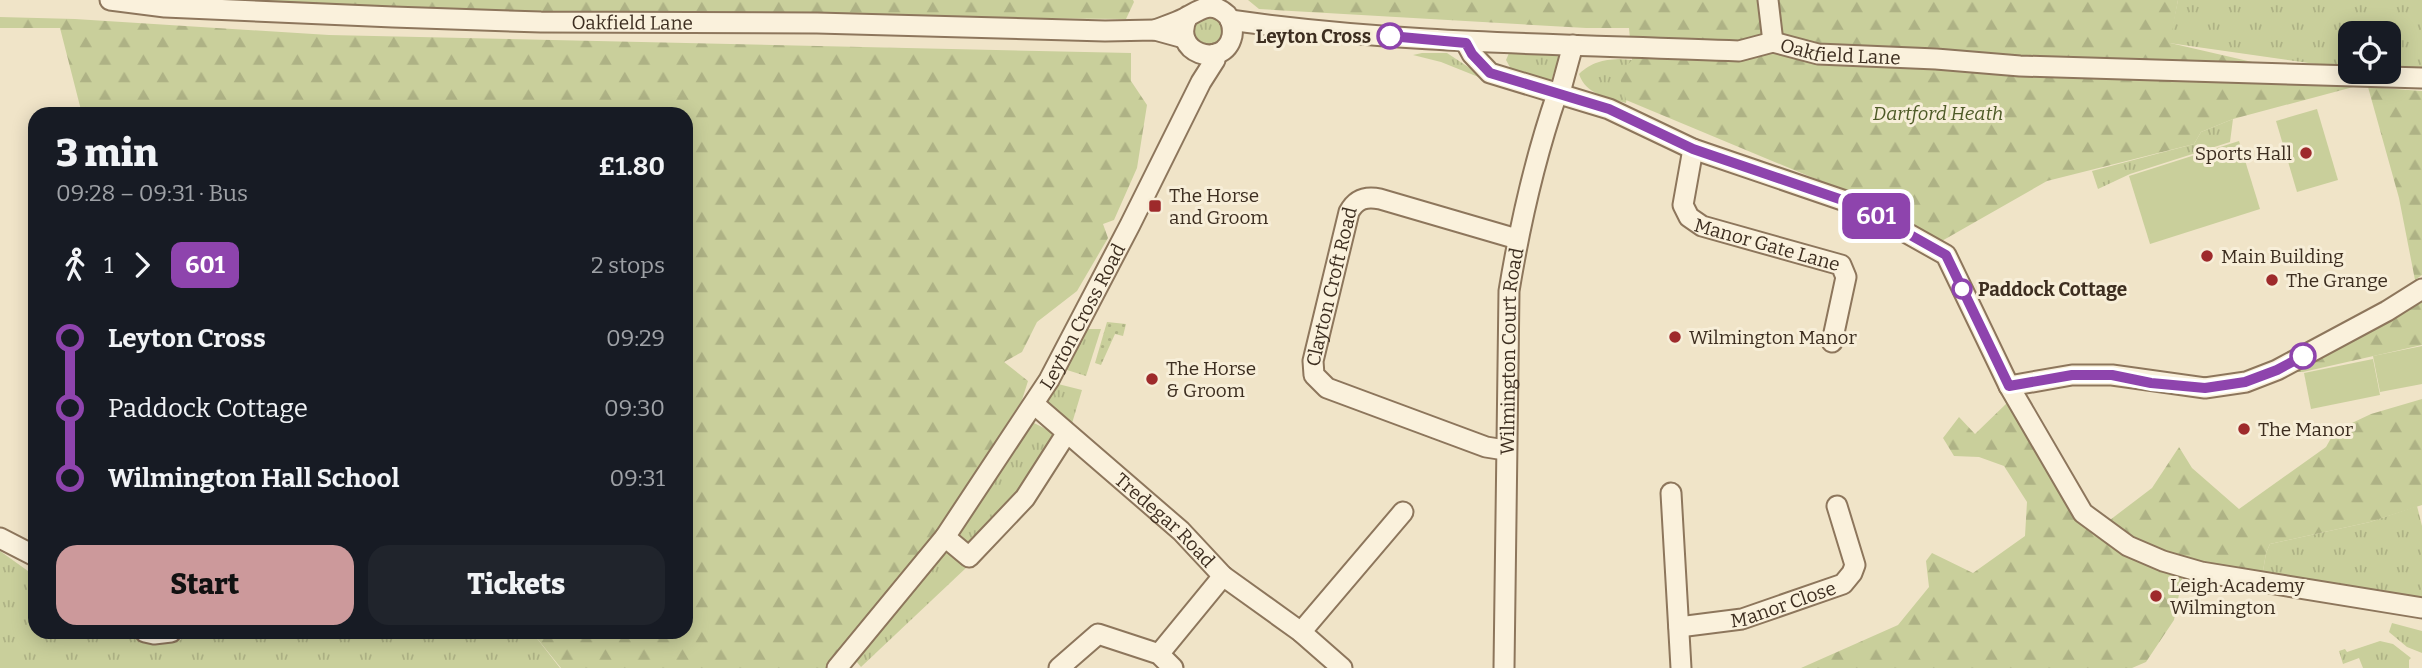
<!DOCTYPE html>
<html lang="en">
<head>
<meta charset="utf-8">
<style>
	body { margin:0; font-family:Bitter,serif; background:#20242c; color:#f1f3f6; height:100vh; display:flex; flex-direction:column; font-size:26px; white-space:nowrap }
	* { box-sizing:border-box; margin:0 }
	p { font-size:23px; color:#9ea1a6 }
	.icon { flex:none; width:38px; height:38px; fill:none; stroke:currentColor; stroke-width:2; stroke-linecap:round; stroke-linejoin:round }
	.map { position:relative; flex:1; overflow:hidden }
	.sheet { position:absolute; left:28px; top:107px; width:665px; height:532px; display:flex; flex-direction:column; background:#171b24; border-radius:21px; box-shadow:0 4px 18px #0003 }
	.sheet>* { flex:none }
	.badge { padding:0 14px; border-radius:10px; font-size:24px; line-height:46px }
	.fabs { position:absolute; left:2338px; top:21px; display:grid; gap:14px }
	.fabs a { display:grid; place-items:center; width:63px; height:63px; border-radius:14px; background:#171b24; box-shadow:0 4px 18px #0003; font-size:35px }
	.map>.badge { position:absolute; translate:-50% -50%; box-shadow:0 0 0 4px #fff }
	.legs { display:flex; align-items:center; gap:10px; height:77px; padding:0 28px; font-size:23px }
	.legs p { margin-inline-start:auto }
	.head { display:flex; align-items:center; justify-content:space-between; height:119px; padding:0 28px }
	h1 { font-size:38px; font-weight:800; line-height:52px }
	.primary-button { display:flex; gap:14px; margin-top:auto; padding:14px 28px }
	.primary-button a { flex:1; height:80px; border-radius:21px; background:#cc999b; color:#111; font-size:28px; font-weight:800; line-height:80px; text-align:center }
	.primary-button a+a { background:#20242c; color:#f1f3f6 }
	ul { padding:0 28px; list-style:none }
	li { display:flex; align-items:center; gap:24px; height:70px; font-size:26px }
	li i { display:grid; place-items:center; width:10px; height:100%; margin:0 9px; background:currentColor }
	li i::after { content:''; width:18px; height:18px; margin:-9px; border:5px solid; border-radius:50%; background:#171b24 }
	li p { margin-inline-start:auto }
	li:first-child i { background:linear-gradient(#0000 50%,currentColor 0) }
	li:last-child i { background:linear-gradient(currentColor 50%,#0000 0) }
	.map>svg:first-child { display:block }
</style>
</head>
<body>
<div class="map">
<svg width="2422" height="668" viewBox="0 0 2422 668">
	<defs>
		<pattern id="grass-tufts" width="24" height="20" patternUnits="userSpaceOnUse" patternTransform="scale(1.75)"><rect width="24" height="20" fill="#c9cf9b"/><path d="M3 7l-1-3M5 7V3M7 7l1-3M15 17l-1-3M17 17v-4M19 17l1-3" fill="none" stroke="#aeb285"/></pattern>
		<pattern id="forest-firs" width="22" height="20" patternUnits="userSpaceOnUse" patternTransform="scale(1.75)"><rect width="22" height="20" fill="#c9cf9b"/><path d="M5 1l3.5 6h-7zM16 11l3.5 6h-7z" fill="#aeb285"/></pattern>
		<pattern id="garden-dots" width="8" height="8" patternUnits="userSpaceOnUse" patternTransform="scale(1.75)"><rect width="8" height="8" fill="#c9cf9b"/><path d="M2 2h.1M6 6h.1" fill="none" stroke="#aeb285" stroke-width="1.8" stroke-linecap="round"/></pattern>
	</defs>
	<rect width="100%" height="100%" fill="#f0e4c8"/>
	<!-- grass -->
	<g fill="url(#grass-tufts)">
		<polygon points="2178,0 2422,0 2422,72 2389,71 2389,33 2350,33 2350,69 2169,43"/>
		<polygon points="1205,14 1221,20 1225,31 1216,46 1196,45 1191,24"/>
		<polygon points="1558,52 1562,55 1557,72 1554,72 1551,81 1512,71 1506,60 1509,53"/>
		<polygon points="1422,53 1447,53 1491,82 1441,62 1413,55"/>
		<path d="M1619,59L1632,60L1626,103C1607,97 1586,95 1579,74C1592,62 1602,60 1619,59Z"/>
		<polygon points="2233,119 2230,142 2130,174 2098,189 2092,171 2194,144 2201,132"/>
		<polygon points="1085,329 1101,329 1086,376 1067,370 1065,366"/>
		<path d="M1058,384L1082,390L1070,430C1057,417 1035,400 1058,384Z"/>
		<polygon points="1032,422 1054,433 1055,436 1009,508 971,547 957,533"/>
		<polygon points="2417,506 2422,526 2422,606 2262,577 2266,553 2270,544 2370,522"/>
		<polygon points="0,551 35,576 35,632 119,632 146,643 179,640 204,632 532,632 560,668 0,668"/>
		<polygon points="943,551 952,551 967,567 861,667 856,661"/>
		<polygon points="2392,623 2422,631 2422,653 2407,647 2389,632"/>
		<polygon points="2380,641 2393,644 2411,658 2409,660 2409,668 2363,668 2359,658 2343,664 2339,651 2345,649 2347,652"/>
	</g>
	<!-- forest -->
	<g fill="url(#forest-firs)">
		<polygon points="241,0 1133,0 1134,2 1126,19 619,14 322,6"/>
		<polygon points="1248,0 2178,0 2170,43 2357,86 2233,119 2201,132 2194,144 2047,181 1940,242 1854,195 1626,100 1619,74 1632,60 1629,28 1586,28 1259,9"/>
		<polygon points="0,17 75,19 329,35 1131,53 1131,81 1147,105 1137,168 1114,220 1103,224 1108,238 1077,291 1037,322 1022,352 1004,362 1028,381 1022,400 942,525 829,668 561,668 532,632 686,632 686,114 82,114 60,28 0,28"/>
		<polygon points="2368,87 2422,91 2422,275 2415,280 2399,198"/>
		<polygon points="2422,297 2422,345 2303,372 2290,372"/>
		<path d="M2422,399V505L2370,522L2270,544L2266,553L2262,577C2205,567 2155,553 2106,523L2152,488L2179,447L2192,468L2239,509L2326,447L2335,431L2371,414Z"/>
		<polygon points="2008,402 2060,489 2183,574 2174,620 2146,662 2132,668 1801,668 1898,625 1929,587 1926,561 1932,553 1973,573 2025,536 2027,502 2004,466 1979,457 1954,456 1943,438 1959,417 1975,434"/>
	</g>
	<!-- garden -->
	<polygon fill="url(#garden-dots)" points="1107,322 1126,324 1123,336 1115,334 1101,365 1095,363"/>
	<!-- pitch -->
	<g fill="#c9cf9b">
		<polygon points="2317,109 2338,180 2297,192 2276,121"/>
		<polygon points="2239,141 2260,209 2150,244 2129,176"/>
		<polygon points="2422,346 2422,384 2380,392 2373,356"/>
		<polygon points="2373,359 2380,395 2311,409 2304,373"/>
	</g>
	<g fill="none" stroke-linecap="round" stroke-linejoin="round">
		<defs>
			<g id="minor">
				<path id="s1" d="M110,0L165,7L393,17L541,22L817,23L1105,31L1155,30L1184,38"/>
				<polyline points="1768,0 1773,42"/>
				<path id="s2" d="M1230,20C1399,44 1569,44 1739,51L1773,42L1818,54L1936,59L2020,66L2422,78"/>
				<path d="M1155,30C1165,26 1175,23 1185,18C1200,10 1211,0 1227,15C1232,21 1233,29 1232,36C1224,71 1168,53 1188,16"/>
				<polyline points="1466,43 1472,54 1490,73 1609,109 1693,149 1857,205 1946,255 2009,386 2083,513 2128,546 2163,561 2201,572 2422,608"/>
				<path id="s3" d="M1693,149L1683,205L1689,217L1702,226L1841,265L1846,277L1832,342"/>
				<polyline points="2009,386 2072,375 2112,375 2205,388 2246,382 2277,370 2387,311 2422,289"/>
				<path id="s4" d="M1034,404L1181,531L1223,576L1301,632L1342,668"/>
				<path id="s5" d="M1505,450L1486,447L1327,388L1314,375L1313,361L1349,212C1356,199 1366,196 1380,199L1517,239"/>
				<polyline points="1671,493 1681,668"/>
				<polyline points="945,537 969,557 1025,498 1066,434"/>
				<polyline points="0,538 35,556"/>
				<path id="s6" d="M1679,627L1742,619L1843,584L1852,573L1855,565L1837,506"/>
				<polyline points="145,632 154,634 171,632"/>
				<polyline points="1301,632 1403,512"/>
				<polyline points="1159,654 1223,576"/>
				<path id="s7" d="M837,668L945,537L1049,380L1130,225L1201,82L1215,60V54"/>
				<polyline points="1059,668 1098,634 1159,654 1173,668"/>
				<path id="s8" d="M1504,668L1509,291C1520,224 1535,158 1557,94L1561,89L1573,45"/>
			</g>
		</defs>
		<!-- minor casing -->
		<use href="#minor" stroke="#8d765c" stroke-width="23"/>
		<!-- minor -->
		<use href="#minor" stroke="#faf1dc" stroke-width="19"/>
	</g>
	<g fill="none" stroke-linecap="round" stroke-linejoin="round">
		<defs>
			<polyline id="line-1" points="1390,36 1466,43 1472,54 1490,73 1609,109 1693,149 1857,205 1946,255 2009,386 2072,375 2112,375 2151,383 2205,388 2245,382 2277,370 2303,356"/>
		</defs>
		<!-- line-1 casing -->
		<use href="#line-1" stroke="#fff" stroke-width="16"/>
		<!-- line-1 -->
		<use href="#line-1" stroke="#8e44ad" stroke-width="10"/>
	</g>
	<!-- markers -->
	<g fill="#fff" stroke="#8e44ad" stroke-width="3.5">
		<circle cx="1390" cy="36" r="12"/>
		<circle cx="1962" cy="289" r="9"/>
		<circle cx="2303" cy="356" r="12"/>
	</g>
	<g fill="#9e2a2b" stroke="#f7eed8" stroke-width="2.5">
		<circle cx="2306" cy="153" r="7"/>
		<rect x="1148" y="199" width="14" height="14" rx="3.5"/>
		<circle cx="2207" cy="256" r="7"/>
		<circle cx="2272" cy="280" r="7"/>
		<circle cx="1675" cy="337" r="7"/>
		<circle cx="1152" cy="379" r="7"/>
		<circle cx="2244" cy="429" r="7"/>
		<circle cx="2156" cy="596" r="7"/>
	</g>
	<g text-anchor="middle" stroke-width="6" stroke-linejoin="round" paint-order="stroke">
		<!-- street labels -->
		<g font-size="19" fill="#3d2e20" stroke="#f7eed8">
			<text dy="7" stroke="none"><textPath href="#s1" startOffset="523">Oakfield Lane</textPath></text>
			<text dy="7" stroke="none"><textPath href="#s2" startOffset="614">Oakfield Lane</textPath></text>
			<text dy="7" stroke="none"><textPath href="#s3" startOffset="154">Manor Gate Lane</textPath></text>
			<text dy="7" stroke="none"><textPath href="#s5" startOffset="298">Clayton Croft Road</textPath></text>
			<text dy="7" stroke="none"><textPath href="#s7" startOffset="430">Leyton Cross Road</textPath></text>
			<text dy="7" stroke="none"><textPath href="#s8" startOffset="317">Wilmington Court Road</textPath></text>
			<text dy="7" stroke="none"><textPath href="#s4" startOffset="175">Tredegar Road</textPath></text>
			<text dy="7" stroke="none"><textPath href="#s6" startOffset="107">Manor Close</textPath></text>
		</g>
		<!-- stop labels -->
		<g font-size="19" font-weight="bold" fill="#3d2e20" stroke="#f7eed8" text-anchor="end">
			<text x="1371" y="43">Leyton Cross</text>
			<text x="1978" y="296" text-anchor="start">Paddock Cottage</text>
		</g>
		<!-- park labels -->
		<g font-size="19" font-style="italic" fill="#4d5a26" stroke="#f7eed8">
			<text x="1938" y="120">Dartford Heath</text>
		</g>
		<!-- poi labels -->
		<g font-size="19" fill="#3d2e20" stroke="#f7eed8" text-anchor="start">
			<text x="2292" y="160" text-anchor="end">Sports Hall</text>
			<text x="1169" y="202">The Horse<tspan x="1169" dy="22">and Groom</tspan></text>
			<text x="2221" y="263">Main Building</text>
			<text x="2286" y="287">The Grange</text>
			<text x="1689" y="344">Wilmington Manor</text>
			<text x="1166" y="375">The Horse<tspan x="1166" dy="22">&amp; Groom</tspan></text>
			<text x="2258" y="436">The Manor</text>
			<text x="2170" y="592">Leigh Academy<tspan x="2170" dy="22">Wilmington</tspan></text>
		</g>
	</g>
</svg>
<div class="fabs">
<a><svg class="icon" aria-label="locate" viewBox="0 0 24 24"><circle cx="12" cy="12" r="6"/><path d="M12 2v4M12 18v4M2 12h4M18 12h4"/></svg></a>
</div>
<b class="badge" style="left:1876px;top:216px;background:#8e44ad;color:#fff">601</b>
<section class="sheet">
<div class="head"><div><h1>3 min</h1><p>09:28 – 09:31 · Bus</p></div><b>£1.80</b></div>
<div class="legs"><svg class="icon" aria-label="walk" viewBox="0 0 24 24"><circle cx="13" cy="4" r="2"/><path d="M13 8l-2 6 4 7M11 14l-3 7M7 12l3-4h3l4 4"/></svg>1<svg class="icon" aria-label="forward" viewBox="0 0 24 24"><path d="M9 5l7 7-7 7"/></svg><b class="badge" style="background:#8e44ad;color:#fff">601</b><p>2 stops</p></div>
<ul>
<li><i style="color:#8e44ad"></i><b>Leyton Cross</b><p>09:29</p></li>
<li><i style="color:#8e44ad"></i><span>Paddock Cottage</span><p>09:30</p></li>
<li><i style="color:#8e44ad"></i><b>Wilmington Hall School</b><p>09:31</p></li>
</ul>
<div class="primary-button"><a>Start</a><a>Tickets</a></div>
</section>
</div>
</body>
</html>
